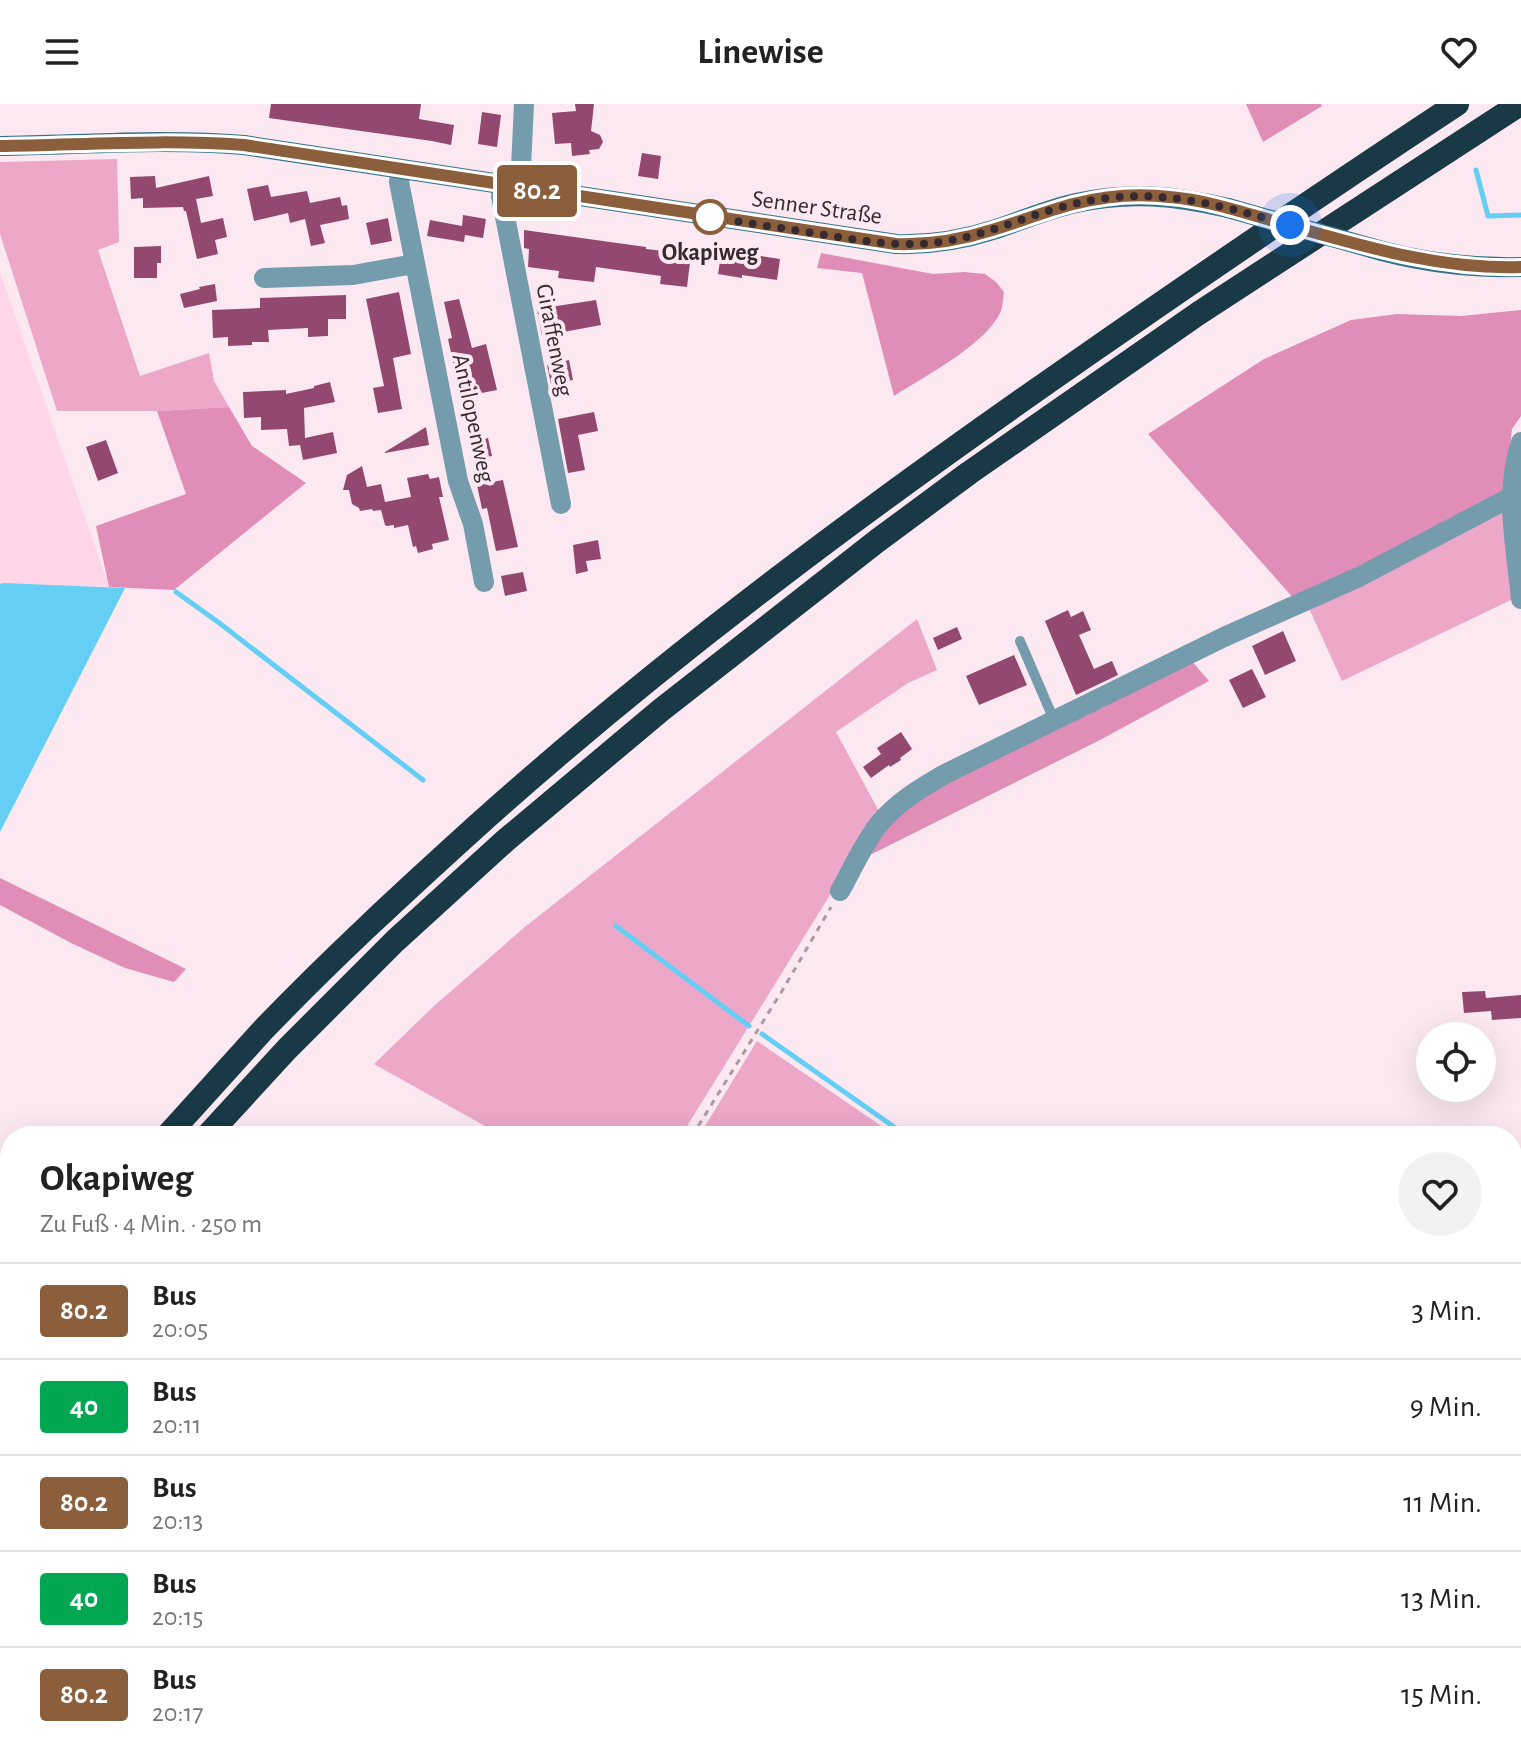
<!DOCTYPE html>
<html lang="de">
<head>
<meta charset="utf-8">
<style>
	body { margin:0; font-family:"Alegreya Sans",sans-serif; background:#f2f2f2; color:#222; height:100vh; display:flex; flex-direction:column; font-size:30px; white-space:nowrap }
	* { box-sizing:border-box; margin:0 }
	p { font-size:26px; color:#767676 }
	.icon { flex:none; width:44px; height:44px; fill:none; stroke:currentColor; stroke-width:2; stroke-linecap:round; stroke-linejoin:round }
	.map { position:relative; flex:1; overflow:hidden }
	.drawer { position:absolute; left:0px; top:1022px; width:1522px; height:634px; display:flex; flex-direction:column; background:#fff; border-radius:32px 32px 0 0; box-shadow:0 8px 32px #0002 }
	.drawer>* { flex:none }
	.badge { padding:0 16px; border-radius:6px; font-size:28px; line-height:52px }
	.fabs { position:absolute; left:1416px; top:918px; display:grid; gap:16px }
	.fabs a { display:grid; place-items:center; width:80px; height:80px; border-radius:50%; background:#fff; box-shadow:0 8px 32px #0002; font-size:40px }
	.you { position:absolute; width:40px; height:40px; margin:-20px; border:6px solid #fff; border-radius:50%; background:#1a73e8; box-shadow:0 0 0 12px #1a73e833 }
	.map>.badge { position:absolute; translate:-50% -50%; box-shadow:0 0 0 4px #fff }
	.round { display:grid; place-items:center; flex:none; width:84px; height:84px; border-radius:42px; background:#f2f2f2 }
	.head { display:flex; align-items:center; justify-content:space-between; height:136px; padding:0 40px }
	h1 { font-size:38px; font-weight:700; line-height:60px }
	ul { padding:0; list-style:none }
	li { display:flex; align-items:center; gap:24px; height:96px; padding:0 40px; border-top:2px solid #e0e0e0 }
	li div { flex:1 }
	li b { display:block; font-size:30px }
	li em { font-style:normal }
	li .badge { min-width:88px; font-weight:700; text-align:center }
	header { display:flex; justify-content:space-between; align-items:center; height:104px; padding:0 40px; background:#fff; font-size:36px; font-weight:700 }
	.map>svg:first-child { display:block }
</style>
</head>
<body>
<header><svg class="icon" aria-label="menu" viewBox="0 0 24 24"><path d="M4 6h16M4 12h16M4 18h16"/></svg>Linewise<svg class="icon" aria-label="heart" viewBox="0 0 24 24"><path d="M12 20l-8-8c-3-5 5-10 8-4 3-6 11-1 8 4z"/></svg></header>
<div class="map">
<svg width="1521" height="1655" viewBox="0 0 1521 1655">
	<rect width="100%" height="100%" fill="#fbe8f0"/>
	<!-- built -->
	<polygon fill="#fed6e8" points="0,168 109,483 0,480"/>
	<!-- green -->
	<g fill="#eca7c9">
		<polygon points="117,55 119,138 98,146 140,272 209,249 214,277 229,303 157,307 57,307 0,130 0,58"/>
		<polygon points="1504,402 1513,495 1342,577 1307,500"/>
		<polygon points="917,515 937,566 908,579 836,628 881,711 875,718 681,1032 503,1032 374,960 434,902 526,822"/>
		<polygon points="757,937 896,1032 699,1032"/>
	</g>
	<!-- forest -->
	<g fill="#e08eb7">
		<polygon points="1246,0 1321,0 1322,2 1263,38"/>
		<path d="M821,149L933,170L964,168L985,170L996,178L1004,188C1003,194 1003,201 1001,207C987,240 925,272 894,292L862,169L817,164Z"/>
		<polygon points="1521,206 1521,312 1512,325 1504,393 1295,496 1148,330 1264,255 1351,216 1397,210 1461,212"/>
		<polygon points="229,303 252,342 306,379 174,486 109,483 96,422 186,390 157,307"/>
		<polygon points="1190,555 1209,577 1100,636 868,752 882,724 915,692"/>
		<polygon points="0,775 0,774 186,865 174,878 125,864 73,840 0,801"/>
		<polygon points="1521,1224 1521,1373 1512,1368 1512,1225"/>
		<polygon points="10,1371 10,1646 214,1646 220,1655 0,1655 0,1384"/>
		<polygon points="1512,1524 1521,1546 1521,1655 1036,1655 1037,1646 1512,1646"/>
		<polygon points="255,1646 359,1646 338,1655 235,1655"/>
	</g>
	<!-- water -->
	<polygon fill="#65cef4" points="3,479 125,484 0,728 0,480"/>
	<g fill="none" stroke-linecap="round" stroke-linejoin="round">
		<!-- stream -->
		<g stroke="#65cef4" stroke-width="5">
			<polyline points="1476,66 1488,112 1521,111"/>
			<polyline points="176,488 218,518 423,676"/>
			<polyline points="616,822 749,922"/>
			<polyline points="762,930 907,1032"/>
			<polyline points="758,1646 779,1655"/>
		</g>
	</g>
	<!-- building -->
	<g fill="#92486f">
		<polygon points="271,0 421,0 419,15 454,21 451,41 432,37 269,14"/>
		<polygon points="575,0 594,0 591,27 600,31 603,38 599,45 589,46 590,50 572,52 571,39 555,40 552,9 576,7"/>
		<polygon points="482,8 501,11 497,43 478,40"/>
		<polygon points="642,49 661,52 658,75 638,72"/>
		<polygon points="155,72 156,84 209,72 213,92 196,95 201,119 223,114 227,133 215,136 218,150 197,155 186,107 184,107 183,103 143,104 143,94 131,95 130,73"/>
		<polygon points="268,81 271,93 307,87 310,99 340,93 342,102 347,101 349,115 320,121 325,139 311,142 305,115 290,119 288,109 254,117 247,85"/>
		<polygon points="463,111 486,115 483,134 465,131 464,138 427,132 430,116 462,122"/>
		<polygon points="388,114 392,137 371,141 366,119"/>
		<polygon points="524,126 646,143 646,145 691,150 687,183 660,180 661,172 596,163 594,178 558,174 559,167 528,163 529,145 524,144"/>
		<polygon points="161,142 161,159 157,159 157,174 134,174 134,143"/>
		<polygon points="727,148 760,154 761,152 780,155 777,176 742,171 742,174 718,170 720,157 725,157"/>
		<polygon points="215,180 217,197 184,204 180,190 200,185 199,183"/>
		<polygon points="399,188 411,250 393,254 402,305 378,309 373,284 384,282 366,195"/>
		<polygon points="346,191 346,215 328,215 328,232 308,233 308,224 268,226 269,238 252,238 252,241 228,242 228,233 213,234 212,206 260,204 260,194"/>
		<polygon points="459,195 472,244 486,240 497,286 461,293 448,235 452,234 444,198"/>
		<polygon points="596,196 601,221 542,232 537,205"/>
		<polygon points="569,256 573,276 551,280 547,261"/>
		<polygon points="330,278 335,298 304,304 305,334 333,328 337,349 303,356 300,341 289,342 287,325 261,326 261,313 244,314 243,288 286,286 286,290 314,284 314,282"/>
		<polygon points="594,308 598,327 578,331 585,366 568,369 558,315"/>
		<polygon points="426,323 429,341 385,349 385,348"/>
		<polygon points="488,334 492,352 473,356 469,338"/>
		<polygon points="106,336 118,369 98,377 86,343"/>
		<polygon points="362,362 367,383 381,380 385,398 411,393 407,374 428,370 430,375 439,373 443,393 439,393 449,436 432,440 433,445 418,449 416,442 413,443 408,421 394,424 394,421 387,422 385,421 381,406 373,407 372,405 360,407 359,404 352,400 349,386 343,386 347,371"/>
		<polygon points="503,376 518,443 496,447 487,404 482,405 477,381"/>
		<polygon points="598,436 601,455 586,457 588,467 576,470 573,441"/>
		<polygon points="523,468 527,487 505,492 501,472"/>
		<polygon points="1068,506 1071,513 1083,507 1091,526 1079,531 1094,565 1112,557 1118,571 1076,591 1045,517"/>
		<polygon points="957,523 962,535 938,546 933,534"/>
		<polygon points="1283,527 1296,557 1265,571 1252,542"/>
		<polygon points="1014,551 1027,581 979,601 966,572"/>
		<polygon points="1252,565 1266,593 1243,604 1229,576"/>
		<polygon points="901,628 912,645 900,654 901,656 890,663 889,661 871,674 863,663 881,650 877,644"/>
		<polygon points="1485,887 1486,894 1521,891 1521,914 1492,916 1491,907 1464,909 1462,888"/>
	</g>
	<g fill="none" stroke-linecap="round" stroke-linejoin="round">
		<!-- path -->
		<g stroke="#aa9aa1" stroke-width="3" stroke-dasharray="6 6" stroke-linecap="butt">
			<polyline points="692,1032 782,887 831,803"/>
			<polyline points="697,1646 715,1655"/>
		</g>
		<!-- lane -->
		<polyline stroke="#749cac" stroke-width="10" points="1020,537 1054,616"/>
		<!-- street -->
		<g stroke="#749cac" stroke-width="20">
			<polyline points="401,66 399,78 458,377 473,420 484,478"/>
			<polyline points="502,81 501,92 561,400"/>
			<polyline points="520,84 524,0"/>
			<polyline points="264,174 353,171 414,160"/>
			<path d="M1521,338C1504,389 1516,443 1521,495"/>
			<path d="M840,787C852,766 863,740 879,720C897,698 921,684 945,670L1224,533L1359,473L1511,393"/>
			<polyline points="0,1612 10,1603"/>
		</g>
		<!-- secondary -->
		<g stroke="#32738b" stroke-width="20">
			<path d="M0,42C81,41 163,34 244,41L896,140C929,141 962,136 993,126C1021,117 1048,105 1076,99C1129,87 1176,92 1228,104"/>
			<path d="M1382,147C1427,159 1474,164 1521,163"/>
		</g>
		<!-- highway -->
		<g stroke="#183945" stroke-width="24">
			<path d="M167,1032C199,997 230,962 262,927C331,855 405,787 479,720C671,548 879,395 1091,248C1212,164 1334,81 1457,0"/>
			<polyline points="207,1032 287,945 395,837 506,736 661,606 877,437 969,369 1199,209 1520,0"/>
			<polyline points="0,1224 10,1212"/>
			<polyline points="0,1269 10,1257"/>
		</g>
		<!-- secondary-bridge -->
		<polyline stroke="#32738b" stroke-width="20" points="1228,104 1382,147"/>
	</g>
	<g fill="none" stroke-linecap="round" stroke-linejoin="round">
		<defs>
			<path id="line" d="M0,42C81,41 163,35 244,41L896,140C929,141 961,136 992,126C1019,118 1046,107 1073,100C1104,92 1138,89 1170,93C1206,96 1242,108 1277,118C1357,140 1436,166 1521,163"/>
		</defs>
		<!-- line casing -->
		<use href="#line" stroke="#fff" stroke-width="18"/>
		<!-- line -->
		<use href="#line" stroke="#8b5e3c" stroke-width="12"/>
		<!-- walk -->
		<path stroke="#362a30" stroke-width="8" stroke-dasharray="0 14.4" d="M710,113C746,119 782,124 818,130C859,136 899,144 940,138C987,132 1029,110 1074,100C1153,81 1215,100 1290,121"/>
	</g>
	<!-- markers -->
	<circle fill="#fff" stroke="#8b5e3c" stroke-width="4" cx="710" cy="113" r="16"/>
	<g text-anchor="middle" stroke-width="8" stroke-linejoin="round" paint-order="stroke">
		<!-- street labels -->
		<g font-size="24" fill="#362a30" stroke="#fbe8f0">
			<text transform="translate(817 103) rotate(8)" y="8">Senner Straße</text>
			<text transform="translate(555 236) rotate(79)" y="8">Giraffenweg</text>
			<text transform="translate(474 314) rotate(78)" y="8">Antilopenweg</text>
		</g>
		<!-- stop labels -->
		<g font-size="24" font-weight="bold" fill="#362a30" stroke="#fbe8f0">
			<text x="710" y="156">Okapiweg</text>
		</g>
	</g>
</svg>
<div class="fabs">
<a><svg class="icon" aria-label="locate" viewBox="0 0 24 24"><circle cx="12" cy="12" r="6"/><path d="M12 2v4M12 18v4M2 12h4M18 12h4"/></svg></a>
</div>
<div class="you" style="left:1290px;top:121px"></div>
<b class="badge" style="left:537px;top:87px;background:#8b5e3c;color:#fff">80.2</b>
<section class="drawer">
<div class="head"><div><h1>Okapiweg</h1><p>Zu Fuß · 4 Min. · 250 m</p></div><a class="round"><svg class="icon" aria-label="heart" viewBox="0 0 24 24"><path d="M12 20l-8-8c-3-5 5-10 8-4 3-6 11-1 8 4z"/></svg></a></div>
<ul>
<li><span class="badge" style="background:#8b5e3c;color:#fff">80.2</span><div><b>Bus</b><p>20:05</p></div><em>3 Min.</em></li>
<li><span class="badge" style="background:#00a651;color:#fff">40</span><div><b>Bus</b><p>20:11</p></div><em>9 Min.</em></li>
<li><span class="badge" style="background:#8b5e3c;color:#fff">80.2</span><div><b>Bus</b><p>20:13</p></div><em>11 Min.</em></li>
<li><span class="badge" style="background:#00a651;color:#fff">40</span><div><b>Bus</b><p>20:15</p></div><em>13 Min.</em></li>
<li><span class="badge" style="background:#8b5e3c;color:#fff">80.2</span><div><b>Bus</b><p>20:17</p></div><em>15 Min.</em></li>
</ul>
</section>
</div>
</body>
</html>
